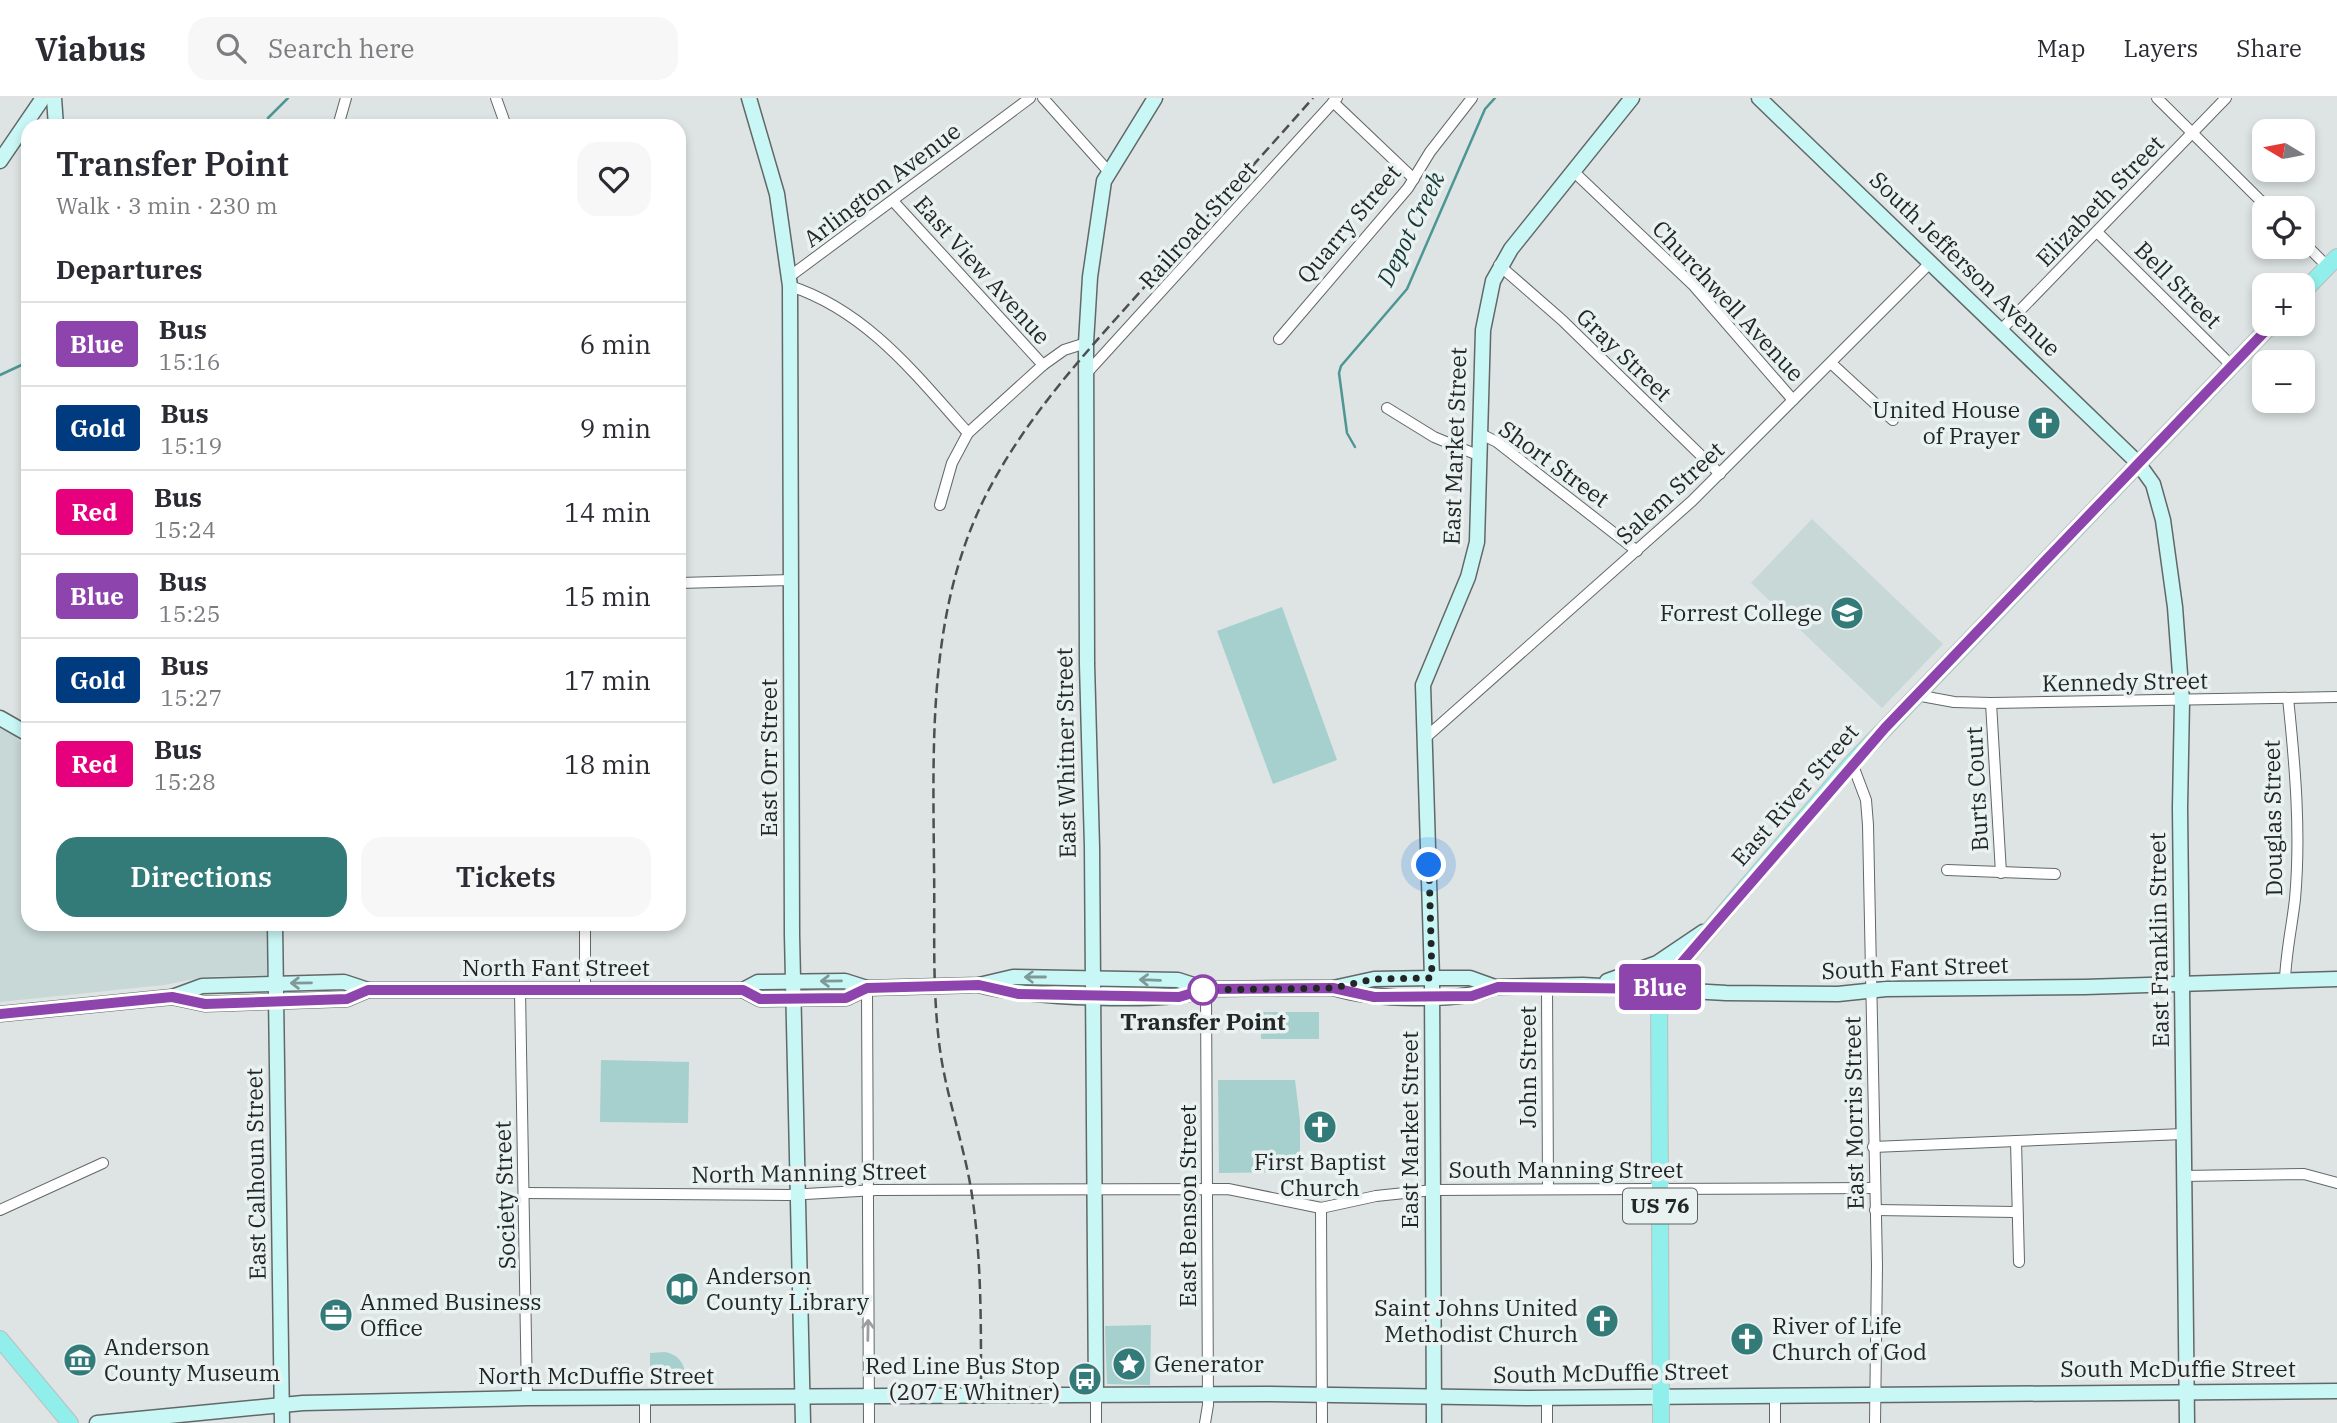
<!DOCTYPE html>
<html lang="en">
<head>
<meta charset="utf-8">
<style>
	body { margin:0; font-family:"IBM Plex Serif",serif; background:#f7f7f7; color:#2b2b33; height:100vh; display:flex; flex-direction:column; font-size:26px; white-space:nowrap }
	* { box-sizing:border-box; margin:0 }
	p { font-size:23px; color:#7c7c81 }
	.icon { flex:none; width:38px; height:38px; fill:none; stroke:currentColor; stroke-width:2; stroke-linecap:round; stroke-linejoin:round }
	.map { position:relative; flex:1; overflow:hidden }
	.panel { position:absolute; left:21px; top:21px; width:665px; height:812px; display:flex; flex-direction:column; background:#fff; border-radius:21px; box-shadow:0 4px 10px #0003 }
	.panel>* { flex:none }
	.badge { padding:0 14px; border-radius:5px; font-size:24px; line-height:46px }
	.needle { width:46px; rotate:280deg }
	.tools { position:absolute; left:2252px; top:21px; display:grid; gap:14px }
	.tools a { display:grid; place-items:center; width:63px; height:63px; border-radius:14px; background:#fff; box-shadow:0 4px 10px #0003; font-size:35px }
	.you { position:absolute; width:35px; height:35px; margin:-18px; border:5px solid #fff; border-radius:50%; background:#1a73e8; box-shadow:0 0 0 10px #1a73e833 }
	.map>.badge { position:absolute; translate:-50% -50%; box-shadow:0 0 0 4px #fff }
	h2 { padding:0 35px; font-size:26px; line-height:63px }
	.round { display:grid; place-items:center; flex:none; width:74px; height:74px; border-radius:21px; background:#f7f7f7 }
	.headline { display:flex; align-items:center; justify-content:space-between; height:119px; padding:0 35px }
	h1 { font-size:33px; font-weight:600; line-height:52px }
	.button { display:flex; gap:14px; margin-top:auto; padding:14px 35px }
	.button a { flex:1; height:80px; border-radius:21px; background:#327b78; color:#fff; font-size:28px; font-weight:600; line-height:80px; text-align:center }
	.button a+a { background:#f7f7f7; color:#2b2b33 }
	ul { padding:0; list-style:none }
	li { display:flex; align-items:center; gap:21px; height:84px; padding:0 35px; border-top:2px solid #e1e1e2 }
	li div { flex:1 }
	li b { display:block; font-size:26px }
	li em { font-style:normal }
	li .badge { min-width:77px; font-weight:700; text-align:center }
	header { display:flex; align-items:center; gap:42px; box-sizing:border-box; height:98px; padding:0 35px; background:#fff; border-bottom:2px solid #e1e1e2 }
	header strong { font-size:33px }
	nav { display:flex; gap:38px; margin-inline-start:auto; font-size:24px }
	.search { width:490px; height:63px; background:#f7f7f7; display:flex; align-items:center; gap:18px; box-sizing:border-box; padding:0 24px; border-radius:21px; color:#7c7c81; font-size:26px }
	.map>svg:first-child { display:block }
</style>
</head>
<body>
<header>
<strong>Viabus</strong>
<div class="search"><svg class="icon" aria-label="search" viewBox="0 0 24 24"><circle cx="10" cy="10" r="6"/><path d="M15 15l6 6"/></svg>Search here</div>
<nav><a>Map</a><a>Layers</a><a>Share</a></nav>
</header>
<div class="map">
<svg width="2337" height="1325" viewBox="0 0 2337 1325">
	<rect width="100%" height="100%" fill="#dde4e3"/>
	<!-- built -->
	<g fill="#c7d8d7">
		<polygon points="1812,421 1943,546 1882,610 1751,485"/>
		<polygon points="0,629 10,633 28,652 28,826 267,826 267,877 204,879 164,887 0,904"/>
	</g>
	<!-- green -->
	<g fill="#a5d0cd">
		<polygon points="1282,509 1337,662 1273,686 1217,533"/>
		<rect x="1261" y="914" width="58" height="27"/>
		<polygon points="601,962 689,964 688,1025 600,1024"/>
		<polygon points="1218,982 1295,982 1300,1023 1300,1074 1219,1075"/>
		<polygon points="1151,1227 1150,1287 1107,1286 1105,1228"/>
		<path d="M665,1254C684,1258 685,1271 687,1287L668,1277L650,1274V1255Z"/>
	</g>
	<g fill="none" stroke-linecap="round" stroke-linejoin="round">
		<!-- stream -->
		<g stroke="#4d9693" stroke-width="2.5">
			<polyline points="268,20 288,0"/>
			<polyline points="0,277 28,264"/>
			<polyline points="1355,349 1347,335 1339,275 1341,268 1407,191 1485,11 1495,0"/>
		</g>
		<defs>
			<g id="street">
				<polyline points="496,0 506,28"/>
				<polyline points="1043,0 1109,74"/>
				<polyline points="2157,0 2268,110"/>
				<polyline points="1333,4 1414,81"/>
				<polyline points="338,28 346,0"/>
				<polyline points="1573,73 1694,188 1793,302"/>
				<polyline points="893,103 1043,267"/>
				<polyline points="2097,134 2231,267"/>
				<polyline points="2303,144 2328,169"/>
				<polyline points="1499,167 1562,222 1720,376"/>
				<polyline points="789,179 1030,0"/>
				<path d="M790,188C867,213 916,277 968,335"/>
				<polyline points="2001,232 2226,0"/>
				<polyline points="1279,241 1408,90 1430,54 1472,0"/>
				<polyline points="1832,266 1893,322"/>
				<polyline points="1085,277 1337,0"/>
				<polyline points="1387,310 1434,339 1480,358"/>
				<polyline points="1481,336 1497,344 1637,453"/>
				<polyline points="940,407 952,365 968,335 1043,267 1064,252 1086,245"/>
				<polyline points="679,485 792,482"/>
				<polyline points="1916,597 1954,604 1991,605 2337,599"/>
				<polyline points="1991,605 2001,775"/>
				<polyline points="1424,641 1692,403 1931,164"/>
				<polyline points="1852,665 1866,702 1868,727 1877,1167 1875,1325"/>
				<polyline points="1947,772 2055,776"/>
				<polyline points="585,826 585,893"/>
				<path d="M2285,882C2286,854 2292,828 2295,801C2301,734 2295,667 2288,600"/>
				<polyline points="1547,889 1548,1091"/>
				<polyline points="867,890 869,1325"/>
				<polyline points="520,893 527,1300"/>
				<polyline points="2016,1043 2019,1164"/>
				<polyline points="1873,1049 2183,1036"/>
				<polyline points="2183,1078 2304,1076 2337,1085"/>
				<polyline points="524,1095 788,1097 876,1092 1228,1091 1321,1110 1376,1098 1433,1092 1875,1090"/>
				<polyline points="1321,1110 1322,1325"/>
				<polyline points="0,1112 103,1065"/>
				<polyline points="1875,1112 2016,1114"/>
				<polyline points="1096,1297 1096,1325"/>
				<polyline points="1547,1299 1547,1325"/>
				<polyline points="645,1325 645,1301"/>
				<polyline points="1205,1325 1208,1307 1206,891"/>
				<polyline points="1775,1325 1775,1296"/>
			</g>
			<g id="secondary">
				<polyline points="54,0 56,28"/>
				<polyline points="749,0 777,96 790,188 792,837 803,1325"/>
				<polyline points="1759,0 2138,365 2153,386 2163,422 2175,509 2182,603 2180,710 2187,1325"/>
				<polyline points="0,63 43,0"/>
				<polyline points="0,620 28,636"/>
				<polyline points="275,826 282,1325"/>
				<polyline points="1607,883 1657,865 1703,834"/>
				<path d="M979,887C1016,899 1172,907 1206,891"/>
				<path d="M1334,890C1370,901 1462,906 1495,889"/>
				<polyline points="743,892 760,901 846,900 867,890"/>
				<polyline points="172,899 205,906 347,901 368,892"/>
				<polyline points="0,916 172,899 202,888 344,884 368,892 743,892 758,884 845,883 867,890 979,887 1013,879 1178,882 1206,891 1307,890 1333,890 1374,881 1432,880 1470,880 1495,889 1583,887 1726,895 1838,896 1886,891 2085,889 2337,881"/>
				<polyline points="1096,1297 1092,749 1087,566 1086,245 1090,179 1104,83 1155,0"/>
				<polyline points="97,1325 303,1305 527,1300 1265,1296 1528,1300 2337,1293"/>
				<polyline points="1434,1325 1432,880 1423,587 1468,479 1477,444 1483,232 1493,183 1511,151 1632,0"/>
			</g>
			<g id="primary">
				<polyline points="2303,194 2337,159"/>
				<polyline points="0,1241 70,1325"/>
				<polyline points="1661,1325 1659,891 1852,665 2272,226"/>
			</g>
		</defs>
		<!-- street casing -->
		<use href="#street" stroke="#626868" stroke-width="12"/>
		<!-- secondary casing -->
		<use href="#secondary" stroke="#626868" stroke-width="17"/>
		<!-- primary casing -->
		<use href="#primary" stroke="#bdbebe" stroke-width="18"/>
		<!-- street -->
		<use href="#street" stroke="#fff" stroke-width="10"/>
		<!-- secondary -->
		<use href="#secondary" stroke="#c8f7f5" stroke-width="14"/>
		<!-- primary -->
		<use href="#primary" stroke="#90efeb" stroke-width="16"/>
		<!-- rail -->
		<path stroke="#4b4f4f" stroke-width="2.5" stroke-dasharray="10 5" stroke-linecap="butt" d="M981,1281C981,1219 981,1157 972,1097C964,1045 945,996 939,944C932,886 935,826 934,767C933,642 928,514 985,399C1026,318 1088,252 1148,185C1203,123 1258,62 1313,0"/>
	</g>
	<!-- one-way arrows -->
	<defs><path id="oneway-shaft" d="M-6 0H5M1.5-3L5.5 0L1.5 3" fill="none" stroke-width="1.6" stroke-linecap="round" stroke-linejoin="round" transform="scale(1.75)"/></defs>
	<g stroke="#7e9998">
		<use href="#oneway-shaft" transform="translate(1035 879) rotate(-180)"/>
		<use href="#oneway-shaft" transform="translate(1150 882) rotate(-178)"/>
		<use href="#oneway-shaft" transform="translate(831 883) rotate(179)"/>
		<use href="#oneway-shaft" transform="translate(301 885) rotate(179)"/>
	</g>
	<use stroke="#9c9d9d" href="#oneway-shaft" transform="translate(868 1232) rotate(-89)"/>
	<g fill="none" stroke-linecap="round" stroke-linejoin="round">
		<defs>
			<polyline id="line" points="0,916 172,899 205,906 347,901 368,892 743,892 760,901 846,900 867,890 979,887 1018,896 1179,899 1206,891 1333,890 1374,899 1472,898 1498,889 1659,891 1885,630 2272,226"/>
		</defs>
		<!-- line casing -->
		<use href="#line" stroke="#fff" stroke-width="16"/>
		<!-- line -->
		<use href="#line" stroke="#8e44ad" stroke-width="10"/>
		<!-- walk -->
		<polyline stroke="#232626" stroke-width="7" stroke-dasharray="0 12.6" points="1203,892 1333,890 1374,881 1432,880 1429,767"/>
	</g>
	<!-- icons -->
	<defs>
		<symbol id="church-disc" viewBox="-11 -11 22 22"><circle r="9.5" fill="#327b78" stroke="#eaf1f1"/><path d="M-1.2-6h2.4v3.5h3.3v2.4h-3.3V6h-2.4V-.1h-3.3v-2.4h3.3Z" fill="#fff"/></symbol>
		<symbol id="university-disc" viewBox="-11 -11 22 22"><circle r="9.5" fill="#327b78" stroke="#eaf1f1"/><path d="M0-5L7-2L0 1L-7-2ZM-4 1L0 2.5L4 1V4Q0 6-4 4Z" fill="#fff"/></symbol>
		<symbol id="library-disc" viewBox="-11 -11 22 22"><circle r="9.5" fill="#327b78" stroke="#eaf1f1"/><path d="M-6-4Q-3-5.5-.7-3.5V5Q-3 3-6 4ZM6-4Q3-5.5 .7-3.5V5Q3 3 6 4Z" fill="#fff"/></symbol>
		<symbol id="office-disc" viewBox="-11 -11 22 22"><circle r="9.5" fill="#327b78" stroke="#eaf1f1"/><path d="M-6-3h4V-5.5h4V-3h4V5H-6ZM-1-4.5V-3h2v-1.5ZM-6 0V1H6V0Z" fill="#fff"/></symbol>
		<symbol id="museum-disc" viewBox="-11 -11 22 22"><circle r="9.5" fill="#327b78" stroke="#eaf1f1"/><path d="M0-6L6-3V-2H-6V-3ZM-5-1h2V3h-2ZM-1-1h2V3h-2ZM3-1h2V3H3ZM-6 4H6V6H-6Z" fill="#fff"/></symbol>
		<symbol id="sight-disc" viewBox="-11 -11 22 22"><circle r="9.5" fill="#327b78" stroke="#eaf1f1"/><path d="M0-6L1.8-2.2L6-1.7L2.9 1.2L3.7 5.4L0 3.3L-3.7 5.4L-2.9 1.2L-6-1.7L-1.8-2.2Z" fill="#fff"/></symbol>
		<symbol id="bus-disc" viewBox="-11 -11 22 22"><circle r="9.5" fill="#327b78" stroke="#eaf1f1"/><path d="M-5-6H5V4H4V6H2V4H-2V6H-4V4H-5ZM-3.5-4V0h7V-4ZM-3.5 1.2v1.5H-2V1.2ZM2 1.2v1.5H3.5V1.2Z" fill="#fff"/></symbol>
	</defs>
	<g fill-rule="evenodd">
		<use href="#church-disc" x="2025" y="306" width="38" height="38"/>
		<use href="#university-disc" x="1828" y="496" width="38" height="38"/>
		<use href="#church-disc" x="1301" y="1010" width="38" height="38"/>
		<use href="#library-disc" x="663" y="1172" width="38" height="38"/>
		<use href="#office-disc" x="317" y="1198" width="38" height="38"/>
		<use href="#church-disc" x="1583" y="1204" width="38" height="38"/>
		<use href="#church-disc" x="1728" y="1222" width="38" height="38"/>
		<use href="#museum-disc" x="61" y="1243" width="38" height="38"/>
		<use href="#sight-disc" x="1110" y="1247" width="38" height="38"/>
		<use href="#bus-disc" x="1066" y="1262" width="38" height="38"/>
	</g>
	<!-- markers -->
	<circle fill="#fff" stroke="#8e44ad" stroke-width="3.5" cx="1203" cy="892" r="14"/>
	<g text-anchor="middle" stroke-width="7" stroke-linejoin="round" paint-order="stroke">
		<!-- shield labels -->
		<rect fill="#eaf1f1" stroke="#5f6363" stroke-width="2" x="1623" y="1090.5" width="74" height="35" rx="5"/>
		<g font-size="21" font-weight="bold" fill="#232626">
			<text x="1660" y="1115">US 76</text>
		</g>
		<!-- street labels -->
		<g font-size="23" fill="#232626" stroke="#eaf1f1">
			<text transform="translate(882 87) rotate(-37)" y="8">Arlington Avenue</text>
			<text transform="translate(2100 103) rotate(-46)" y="8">Elizabeth Street</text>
			<text transform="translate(1349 126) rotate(-50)" y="8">Quarry Street</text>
			<text transform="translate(1198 127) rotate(-48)" y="8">Railroad Street</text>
			<text transform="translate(1965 166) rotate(44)" y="8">South Jefferson Avenue</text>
			<text transform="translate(982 172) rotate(48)" y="8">East View Avenue</text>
			<text transform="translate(2178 187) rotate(45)" y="8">Bell Street</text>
			<text transform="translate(1728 203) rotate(47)" y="8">Churchwell Avenue</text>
			<text transform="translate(1624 257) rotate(44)" y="8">Gray Street</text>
			<text transform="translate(1455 348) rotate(-88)" y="8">East Market Street</text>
			<text transform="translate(1554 366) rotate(36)" y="8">Short Street</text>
			<text transform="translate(1670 395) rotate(-43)" y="8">Salem Street</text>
			<text transform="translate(2125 584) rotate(-1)" y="8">Kennedy Street</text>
			<text transform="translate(1066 655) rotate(-91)" y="8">East Whitner Street</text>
			<text transform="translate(769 660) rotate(-90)" y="8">East Orr Street</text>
			<text transform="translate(1977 691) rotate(-93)" y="8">Burts Court</text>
			<text transform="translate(1795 697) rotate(-49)" y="8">East River Street</text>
			<text transform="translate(2273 720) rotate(-91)" y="8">Douglas Street</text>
			<text transform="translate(2159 842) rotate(-91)" y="8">East Franklin Street</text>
			<text x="556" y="878">North Fant Street</text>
			<text transform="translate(1915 870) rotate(-2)" y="8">South Fant Street</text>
			<text transform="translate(1528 969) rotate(-90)" y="8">John Street</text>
			<text transform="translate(1854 1015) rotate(-91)" y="8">East Morris Street</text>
			<text transform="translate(1410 1032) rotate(-90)" y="8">East Market Street</text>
			<text x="1566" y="1080">South Manning Street</text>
			<text transform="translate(809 1075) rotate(-1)" y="8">North Manning Street</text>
			<text transform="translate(256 1076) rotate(-91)" y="8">East Calhoun Street</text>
			<text transform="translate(505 1097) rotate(-92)" y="8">Society Street</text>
			<text transform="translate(1188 1108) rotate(-90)" y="8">East Benson Street</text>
			<text x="2178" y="1279">South McDuffie Street</text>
			<text transform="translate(1611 1275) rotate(-1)" y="8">South McDuffie Street</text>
			<text x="596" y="1286">North McDuffie Street</text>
		</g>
		<!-- poi labels -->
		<g font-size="23" fill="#232626" stroke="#eaf1f1" text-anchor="start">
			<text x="2020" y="320" text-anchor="end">United House<tspan x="2020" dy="26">of Prayer</tspan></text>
			<text x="1822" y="523" text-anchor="end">Forrest College</text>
			<text x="1320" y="1072" text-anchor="middle">First Baptist<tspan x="1320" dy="26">Church</tspan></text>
			<text x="706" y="1186">Anderson<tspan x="706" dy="26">County Library</tspan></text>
			<text x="360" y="1212">Anmed Business<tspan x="360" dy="26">Office</tspan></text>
			<text x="1578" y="1218" text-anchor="end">Saint Johns United<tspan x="1578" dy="26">Methodist Church</tspan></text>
			<text x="1772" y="1236">River of Life<tspan x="1772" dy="26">Church of God</tspan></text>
			<text x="104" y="1257">Anderson<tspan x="104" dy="26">County Museum</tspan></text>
			<text x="1154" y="1274">Generator</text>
			<text x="1060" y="1276" text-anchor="end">Red Line Bus Stop<tspan x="1060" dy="26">(207 E Whitner)</tspan></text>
		</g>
		<!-- stop labels -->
		<g font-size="23" font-weight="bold" fill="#232626" stroke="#eaf1f1">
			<text x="1203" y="932">Transfer Point</text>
		</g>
		<!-- water labels -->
		<g font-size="24" font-style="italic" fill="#143837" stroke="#eaf1f1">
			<text transform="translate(1411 131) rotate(-64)" y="8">Depot Creek</text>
		</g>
	</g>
</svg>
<div class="tools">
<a><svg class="needle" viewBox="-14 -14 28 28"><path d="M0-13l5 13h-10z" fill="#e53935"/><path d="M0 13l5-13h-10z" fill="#7c7c81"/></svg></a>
<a><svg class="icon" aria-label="locate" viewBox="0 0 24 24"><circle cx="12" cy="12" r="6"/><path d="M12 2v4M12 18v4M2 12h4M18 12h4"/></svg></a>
<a>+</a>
<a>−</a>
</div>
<div class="you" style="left:1429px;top:767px"></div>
<b class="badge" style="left:1660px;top:889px;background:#8e44ad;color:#fff">Blue</b>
<section class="panel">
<div class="headline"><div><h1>Transfer Point</h1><p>Walk · 3 min · 230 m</p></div><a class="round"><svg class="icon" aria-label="heart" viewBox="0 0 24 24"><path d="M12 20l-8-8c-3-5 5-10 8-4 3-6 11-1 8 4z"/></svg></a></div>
<h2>Departures</h2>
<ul>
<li><span class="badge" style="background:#8e44ad;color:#fff">Blue</span><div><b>Bus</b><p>15:16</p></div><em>6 min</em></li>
<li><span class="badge" style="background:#003b80;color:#fff">Gold</span><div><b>Bus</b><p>15:19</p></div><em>9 min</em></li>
<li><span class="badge" style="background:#e6007e;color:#fff">Red</span><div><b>Bus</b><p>15:24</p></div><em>14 min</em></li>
<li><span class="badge" style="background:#8e44ad;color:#fff">Blue</span><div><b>Bus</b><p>15:25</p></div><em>15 min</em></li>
<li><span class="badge" style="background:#003b80;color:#fff">Gold</span><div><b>Bus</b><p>15:27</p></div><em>17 min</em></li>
<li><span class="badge" style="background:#e6007e;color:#fff">Red</span><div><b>Bus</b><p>15:28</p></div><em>18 min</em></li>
</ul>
<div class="button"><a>Directions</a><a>Tickets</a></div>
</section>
</div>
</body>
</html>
